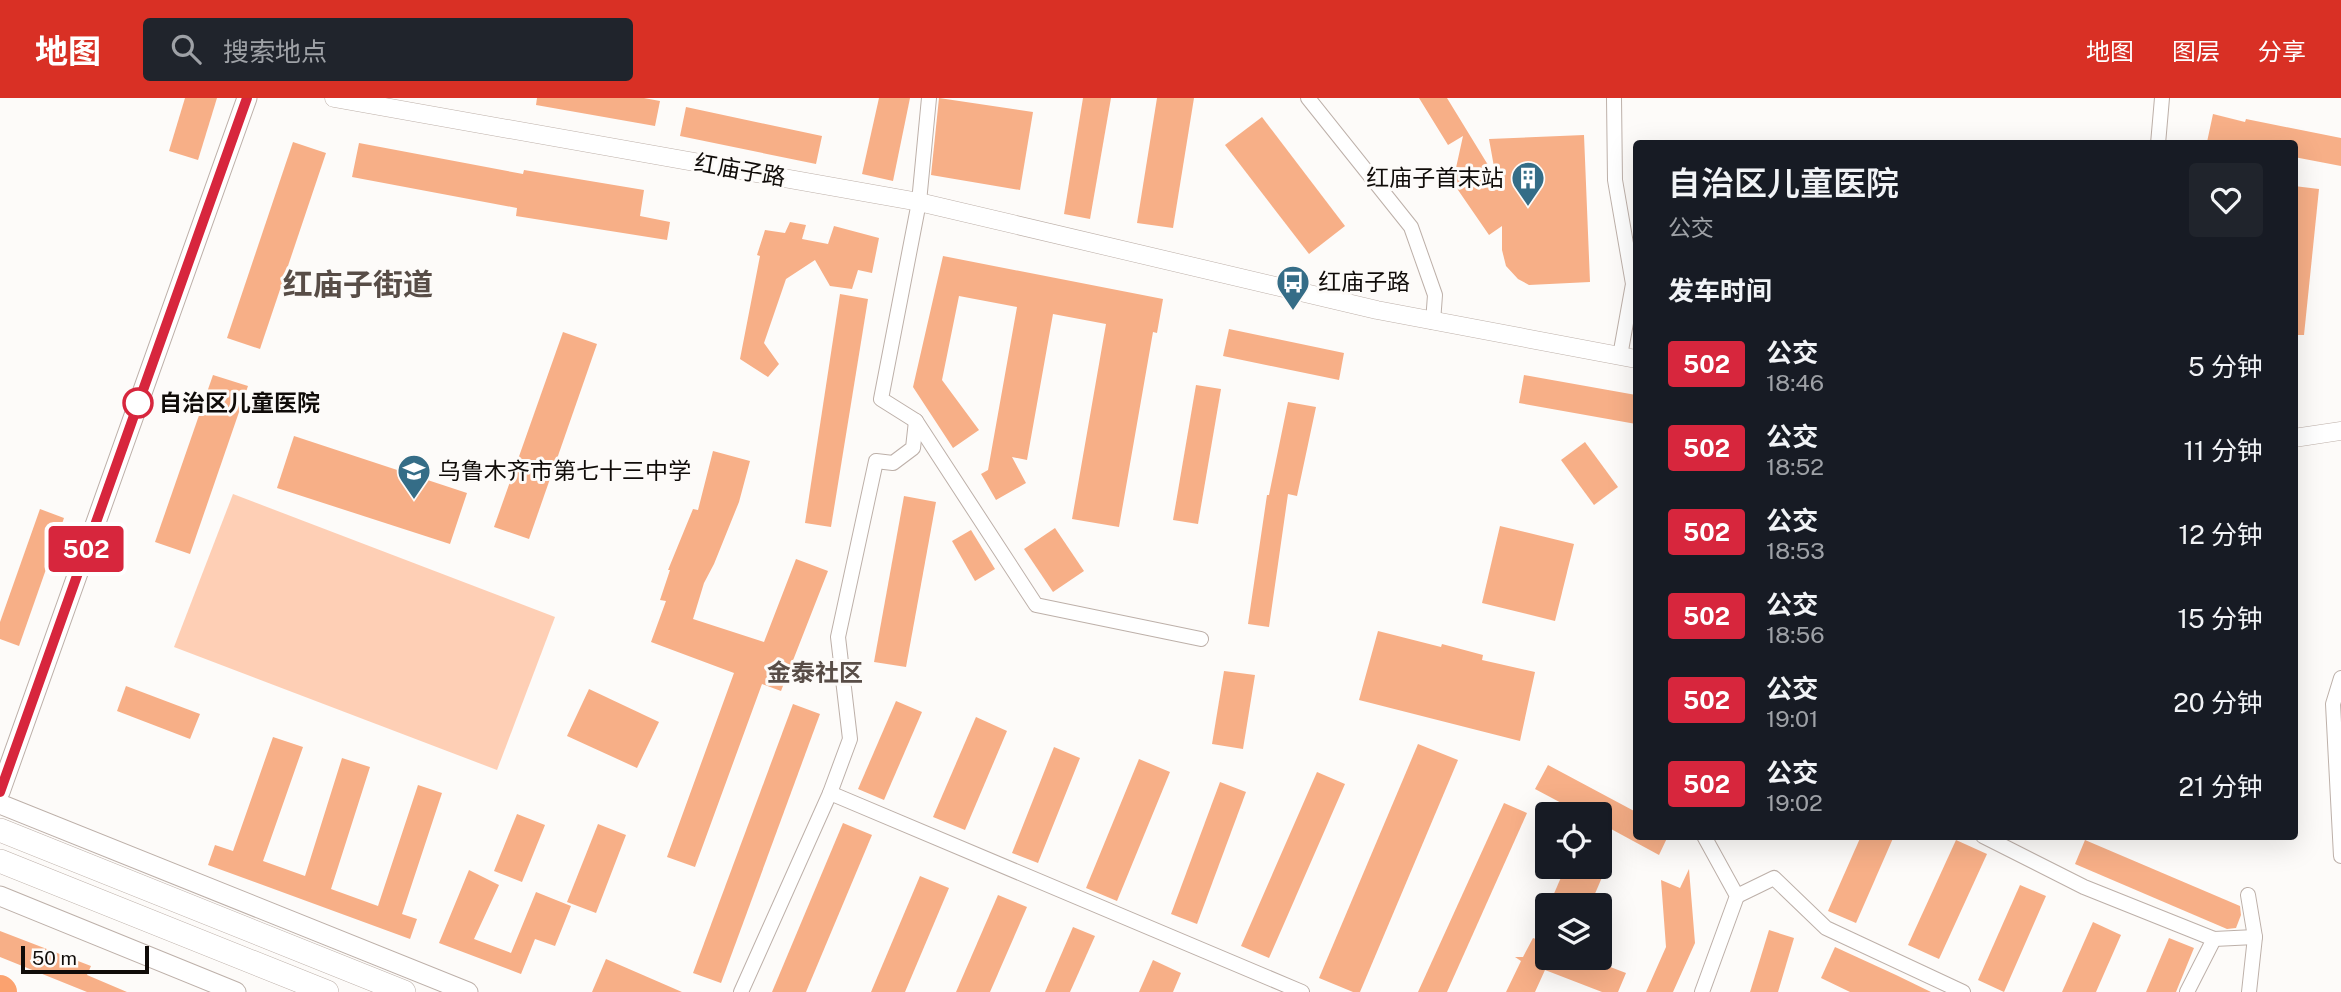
<!DOCTYPE html>
<html lang="zh">
<head>
<meta charset="utf-8">
<style>
	body { margin:0; font-family:"Public Sans","Noto Sans SC",sans-serif; background:#20242c; color:#f1f3f6; height:100vh; display:flex; flex-direction:column; font-size:26px; white-space:nowrap }
	* { box-sizing:border-box; margin:0 }
	p { font-size:23px; color:#9ea1a6 }
	.icon { flex:none; width:38px; height:38px; fill:none; stroke:currentColor; stroke-width:2; stroke-linecap:round; stroke-linejoin:round }
	.map { position:relative; flex:1; overflow:hidden }
	.sheet { position:absolute; left:1633px; top:42px; width:665px; height:700px; display:flex; flex-direction:column; background:#171b24; border-radius:7px; box-shadow:0 7px 28px #0002 }
	.sheet>* { flex:none }
	.badge { padding:0 14px; border-radius:5px; font-size:24px; line-height:46px }
	.buttons { position:absolute; left:1535px; top:704px; display:grid; gap:14px }
	.buttons a { display:grid; place-items:center; width:77px; height:77px; border-radius:7px; background:#171b24; box-shadow:0 7px 28px #0002; font-size:35px }
	.scale { position:absolute; left:21px; bottom:18px; width:128px; box-sizing:border-box; padding-left:7px; border:4px solid #100c09; border-top:0; font-size:19px; line-height:24px; white-space:nowrap; color:#100c09; -webkit-text-stroke:5px #fdfbf9; paint-order:stroke }
	.map>.badge { position:absolute; translate:-50% -50%; box-shadow:0 0 0 4px #fff }
	h2 { padding:0 35px; font-size:26px; line-height:63px }
	.round { display:grid; place-items:center; flex:none; width:74px; height:74px; border-radius:7px; background:#20242c }
	.overview { display:flex; align-items:center; justify-content:space-between; height:119px; padding:0 35px }
	h1 { font-size:33px; font-weight:600; line-height:52px }
	ul { padding:0; list-style:none }
	li { display:flex; align-items:center; gap:21px; height:84px; padding:0 35px }
	li div { flex:1 }
	li b { display:block; font-size:26px }
	li em { font-style:normal }
	li .badge { min-width:77px; font-weight:700; text-align:center }
	header { display:flex; align-items:center; gap:42px; box-sizing:border-box; height:98px; padding:0 35px; background:#d93025; color:#fff }
	header strong { font-size:33px }
	nav { display:flex; gap:38px; margin-inline-start:auto; font-size:24px }
	.search { width:490px; height:63px; background:#20242c; display:flex; align-items:center; gap:18px; box-sizing:border-box; padding:0 24px; border-radius:7px; color:#9ea1a6; font-size:26px }
	.map>svg:first-child { display:block }
</style>
</head>
<body>
<header>
<strong>地图</strong>
<div class="search"><svg class="icon" aria-label="search" viewBox="0 0 24 24"><circle cx="10" cy="10" r="6"/><path d="M15 15l6 6"/></svg>搜索地点</div>
<nav><a>地图</a><a>图层</a><a>分享</a></nav>
</header>
<div class="map">
<svg width="2341" height="894" viewBox="0 0 2341 894">
	<rect width="100%" height="100%" fill="#fdfbf9"/>
	<!-- green -->
	<polygon fill="#fecfb5" points="233,396 555,519 497,672 174,549"/>
	<g fill="none" stroke-linecap="round" stroke-linejoin="round">
		<!-- river -->
		<polyline stroke="#fba26f" stroke-width="32" points="0,893 1,894"/>
	</g>
	<!-- building -->
	<g fill="#f7af87">
		<polygon points="185,0 217,0 198,62 169,53"/>
		<polygon points="537,0 644,0 660,3 655,28 536,7"/>
		<polygon points="879,0 910,0 893,83 862,76"/>
		<polygon points="939,0 1033,14 1020,92 931,77"/>
		<polygon points="1083,0 1111,0 1090,121 1064,116"/>
		<polygon points="1157,0 1194,0 1173,130 1137,125"/>
		<polygon points="1419,0 1447,0 1496,80 1489,41 1584,37 1590,184 1529,187 1518,181 1506,168 1502,152 1502,128 1489,137 1458,92 1454,79 1463,38 1448,47"/>
		<polygon points="686,9 822,38 816,66 680,38"/>
		<polygon points="2213,16 2245,24 2246,21 2341,40 2341,68 2294,59 2294,46 2207,44"/>
		<polygon points="1262,19 1345,128 1309,156 1225,47"/>
		<polygon points="293,44 326,55 260,251 227,240"/>
		<polygon points="359,45 523,76 524,72 644,92 640,118 670,124 667,142 516,118 517,110 352,79"/>
		<polygon points="2294,88 2319,91 2304,237 2294,237"/>
		<polygon points="790,124 806,127 802,141 828,146 834,128 879,140 872,175 858,172 852,191 830,188 815,162 786,181 764,245 779,266 768,279 740,261 760,158 757,157 765,132 785,135"/>
		<polygon points="943,158 1163,201 1157,235 1153,234 1119,429 1072,421 1106,226 1053,216 1027,362 1012,359 1026,385 996,402 981,376 988,372 1017,209 959,198 942,282 979,332 953,350 913,289"/>
		<polygon points="840,196 868,201 831,429 805,425"/>
		<polygon points="1229,231 1344,255 1339,282 1223,258"/>
		<polygon points="563,234 597,246 529,441 494,429"/>
		<polygon points="213,277 248,288 190,456 155,444"/>
		<polygon points="1524,277 1636,297 1636,326 1519,305"/>
		<polygon points="1196,287 1221,291 1198,426 1173,422"/>
		<polygon points="1288,304 1316,309 1297,398 1288,396 1269,529 1248,526 1267,397 1269,397"/>
		<polygon points="294,338 467,395 450,446 277,390"/>
		<polygon points="1585,344 1618,389 1594,407 1561,362"/>
		<polygon points="713,353 750,363 739,404 714,466 704,485 693,521 764,544 796,461 828,473 781,593 762,586 695,769 667,759 734,575 651,544 666,503 660,502 670,472 668,472 693,411 698,412"/>
		<polygon points="904,398 936,404 906,569 874,564"/>
		<polygon points="40,411 64,420 19,548 0,541 0,524"/>
		<polygon points="1500,428 1574,446 1555,523 1482,505"/>
		<polygon points="1055,430 1084,473 1053,494 1024,451"/>
		<polygon points="971,432 995,471 975,483 952,443"/>
		<polygon points="1378,533 1441,549 1442,546 1483,557 1482,562 1535,574 1520,643 1359,602"/>
		<polygon points="1224,573 1255,577 1243,651 1212,646"/>
		<polygon points="126,588 200,616 190,641 117,613"/>
		<polygon points="589,591 659,624 637,670 567,638"/>
		<polygon points="896,603 922,614 884,702 858,691"/>
		<polygon points="793,606 820,616 721,885 693,875"/>
		<polygon points="976,619 1007,633 965,732 933,719"/>
		<polygon points="273,639 303,649 263,763 305,778 342,660 370,669 331,791 378,808 418,687 442,695 402,816 417,821 410,841 208,767 215,747 233,753"/>
		<polygon points="1418,646 1458,662 1360,894 1353,894 1319,880"/>
		<polygon points="1054,649 1080,660 1038,765 1012,755"/>
		<polygon points="1139,661 1170,674 1117,803 1086,790"/>
		<polygon points="1548,667 1636,714 1636,738 1668,738 1659,757 1600,725 1600,716 1582,716 1535,691"/>
		<polygon points="1317,674 1345,686 1269,860 1241,848"/>
		<polygon points="1220,684 1246,694 1197,826 1171,816"/>
		<polygon points="1504,705 1527,715 1447,894 1418,894"/>
		<polygon points="517,716 545,727 522,784 494,773"/>
		<polygon points="843,725 872,737 806,894 772,894"/>
		<polygon points="598,726 626,737 596,815 567,804"/>
		<polygon points="1861,738 1894,738 1856,825 1828,813"/>
		<polygon points="1956,742 1987,756 1939,861 1908,847"/>
		<polygon points="2085,742 2240,808 2241,817 2236,830 2227,831 2075,766"/>
		<polygon points="1566,768 1607,768 1590,807 1549,807"/>
		<polygon points="1689,771 1695,845 1673,894 1646,894 1666,849 1661,782 1680,790"/>
		<polygon points="469,772 499,787 474,841 511,855 536,794 571,808 555,848 535,841 521,876 439,845"/>
		<polygon points="920,778 949,790 905,894 871,894"/>
		<polygon points="2020,787 2046,798 2004,894 1978,882"/>
		<polygon points="998,797 1027,809 990,894 956,894"/>
		<polygon points="2093,824 2121,837 2096,894 2062,894"/>
		<polygon points="1073,829 1095,838 1070,894 1045,894"/>
		<polygon points="1769,832 1794,840 1778,894 1750,894"/>
		<polygon points="0,833 91,868 87,877 127,894 87,894 0,859"/>
		<polygon points="1533,840 1547,845 1547,859 1584,859 1626,875 1618,894 1602,894 1545,872 1535,894 1506,894 1521,863 1515,859 1523,859"/>
		<polygon points="2169,840 2194,850 2176,894 2146,894"/>
		<polygon points="1835,849 1896,877 1931,894 1850,894 1821,880"/>
		<polygon points="606,861 682,894 592,894"/>
		<polygon points="1153,862 1181,875 1173,894 1139,894"/>
	</g>
	<g fill="none" stroke-linecap="round" stroke-linejoin="round">
		<defs>
			<g id="minor">
				<polyline points="929,0 919,104 881,301 916,323 1036,507 1201,541"/>
				<polyline points="1308,0 1411,129 1435,197 1433,224"/>
				<polyline points="1614,0 1615,82 1633,186 1620,258"/>
				<polyline points="2158,46 2162,0"/>
				<polyline points="2341,580 2333,606 2341,758"/>
				<polyline points="830,695 1302,894"/>
				<polyline points="1983,738 2084,789 2214,841 2255,839"/>
				<polyline points="2248,797 2255,839 2249,894"/>
				<polyline points="1737,798 1774,780 1826,830 1963,894"/>
				<polyline points="741,894 830,695 850,641 838,539 876,363 893,365 913,350 916,323"/>
				<polyline points="1702,894 1737,798 1704,738"/>
				<polyline points="2187,894 2214,841"/>
			</g>
			<g id="tertiary">
				<polyline points="334,0 919,104 1377,212 1636,261"/>
				<polyline points="2294,340 2341,333"/>
			</g>
			<g id="secondary">
				<polyline points="0,694 247,0"/>
				<polyline points="0,706 468,894"/>
				<polyline points="0,798 236,894"/>
			</g>
			<g id="trunk">
				<polyline points="0,732 404,894"/>
				<polyline points="0,763 327,894"/>
			</g>
		</defs>
		<!-- minor casing -->
		<use href="#minor" stroke="#bdb0a9" stroke-width="16"/>
		<!-- tertiary casing -->
		<use href="#tertiary" stroke="#bdb0a9" stroke-width="19"/>
		<!-- secondary casing -->
		<use href="#secondary" stroke="#bdb0a9" stroke-width="21"/>
		<!-- trunk casing -->
		<use href="#trunk" stroke="#bdb0a9" stroke-width="24"/>
		<!-- minor -->
		<use href="#minor" stroke="#fff" stroke-width="14"/>
		<!-- tertiary -->
		<use href="#tertiary" stroke="#fff" stroke-width="18"/>
		<!-- secondary -->
		<use href="#secondary" stroke="#fff" stroke-width="19"/>
		<!-- trunk -->
		<use href="#trunk" stroke="#fff" stroke-width="23"/>
	</g>
	<g fill="none" stroke-linecap="round" stroke-linejoin="round">
		<defs>
			<polyline id="line" points="0,694 247,0"/>
		</defs>
		<!-- line casing -->
		<use href="#line" stroke="#fff" stroke-width="16"/>
		<!-- line -->
		<use href="#line" stroke="#d7263d" stroke-width="10"/>
	</g>
	<!-- icons -->
	<defs>
		<symbol id="building-pin" viewBox="-11 -11 22 30"><path d="M0 17L-7.5 6A9.5 9.5 0 1 1 7.5 6Z" fill="#356d87" stroke="#fdfbf9"/><path d="M-4-6H4V6H1V3H-1V6H-4ZM-2.5-4.3h1.7v1.8h-1.7ZM.8-4.3h1.7v1.8H.8ZM-2.5-1h1.7V.8h-1.7ZM.8-1h1.7V.8H.8Z" fill="#fff"/></symbol>
		<symbol id="bus-pin" viewBox="-11 -11 22 30"><path d="M0 17L-7.5 6A9.5 9.5 0 1 1 7.5 6Z" fill="#356d87" stroke="#fdfbf9"/><path d="M-5-6H5V4H4V6H2V4H-2V6H-4V4H-5ZM-3.5-4V0h7V-4ZM-3.5 1.2v1.5H-2V1.2ZM2 1.2v1.5H3.5V1.2Z" fill="#fff"/></symbol>
		<symbol id="school-pin" viewBox="-11 -11 22 30"><path d="M0 17L-7.5 6A9.5 9.5 0 1 1 7.5 6Z" fill="#356d87" stroke="#fdfbf9"/><path d="M0-5L7-2L0 1L-7-2ZM-4 1L0 2.5L4 1V4Q0 6-4 4Z" fill="#fff"/></symbol>
	</defs>
	<g fill-rule="evenodd">
		<use href="#building-pin" x="1509" y="61" width="38" height="52"/>
		<use href="#bus-pin" x="1274" y="165" width="38" height="52"/>
		<use href="#school-pin" x="395" y="354" width="38" height="52"/>
	</g>
	<!-- markers -->
	<circle fill="#fff" stroke="#d7263d" stroke-width="3.5" cx="138" cy="305" r="14"/>
	<g text-anchor="middle" stroke-width="6" stroke-linejoin="round" paint-order="stroke">
		<!-- street labels -->
		<g font-size="23" fill="#100c09" stroke="#fdfbf9">
			<text transform="translate(740 72) rotate(10)" y="8">红庙子路</text>
		</g>
		<!-- poi labels -->
		<g font-size="23" fill="#100c09" stroke="#fdfbf9" text-anchor="start">
			<text x="1504" y="88" text-anchor="end">红庙子首末站</text>
			<text x="1318" y="192">红庙子路</text>
			<text x="438" y="381">乌鲁木齐市第七十三中学</text>
		</g>
		<!-- stop labels -->
		<g font-size="23" font-weight="bold" fill="#100c09" stroke="#fdfbf9" text-anchor="start">
			<text x="159" y="313">自治区儿童医院</text>
		</g>
		<!-- neighbourhood labels -->
		<g font-size="24" font-weight="bold" fill="#584d47" stroke="#fdfbf9">
			<text x="815" y="583">金泰社区</text>
		</g>
		<!-- district labels -->
		<g font-size="30" font-weight="bold" fill="#584d47" stroke="#fdfbf9">
			<text x="358" y="197">红庙子街道</text>
		</g>
	</g>
</svg>
<div class="buttons">
<a><svg class="icon" aria-label="locate" viewBox="0 0 24 24"><circle cx="12" cy="12" r="6"/><path d="M12 2v4M12 18v4M2 12h4M18 12h4"/></svg></a>
<a><svg class="icon" aria-label="layers" viewBox="0 0 24 24"><path d="M12 4l9 5-9 5-9-5zM3 14l9 5 9-5"/></svg></a>
</div>
<div class="scale">50 m</div>
<b class="badge" style="left:86px;top:451px;background:#d7263d;color:#fff">502</b>
<section class="sheet">
<div class="overview"><div><h1>自治区儿童医院</h1><p>公交</p></div><a class="round"><svg class="icon" aria-label="heart" viewBox="0 0 24 24"><path d="M12 20l-8-8c-3-5 5-10 8-4 3-6 11-1 8 4z"/></svg></a></div>
<h2>发车时间</h2>
<ul>
<li><span class="badge" style="background:#d7263d;color:#fff">502</span><div><b>公交</b><p>18:46</p></div><em>5 分钟</em></li>
<li><span class="badge" style="background:#d7263d;color:#fff">502</span><div><b>公交</b><p>18:52</p></div><em>11 分钟</em></li>
<li><span class="badge" style="background:#d7263d;color:#fff">502</span><div><b>公交</b><p>18:53</p></div><em>12 分钟</em></li>
<li><span class="badge" style="background:#d7263d;color:#fff">502</span><div><b>公交</b><p>18:56</p></div><em>15 分钟</em></li>
<li><span class="badge" style="background:#d7263d;color:#fff">502</span><div><b>公交</b><p>19:01</p></div><em>20 分钟</em></li>
<li><span class="badge" style="background:#d7263d;color:#fff">502</span><div><b>公交</b><p>19:02</p></div><em>21 分钟</em></li>
</ul>
</section>
</div>
</body>
</html>
